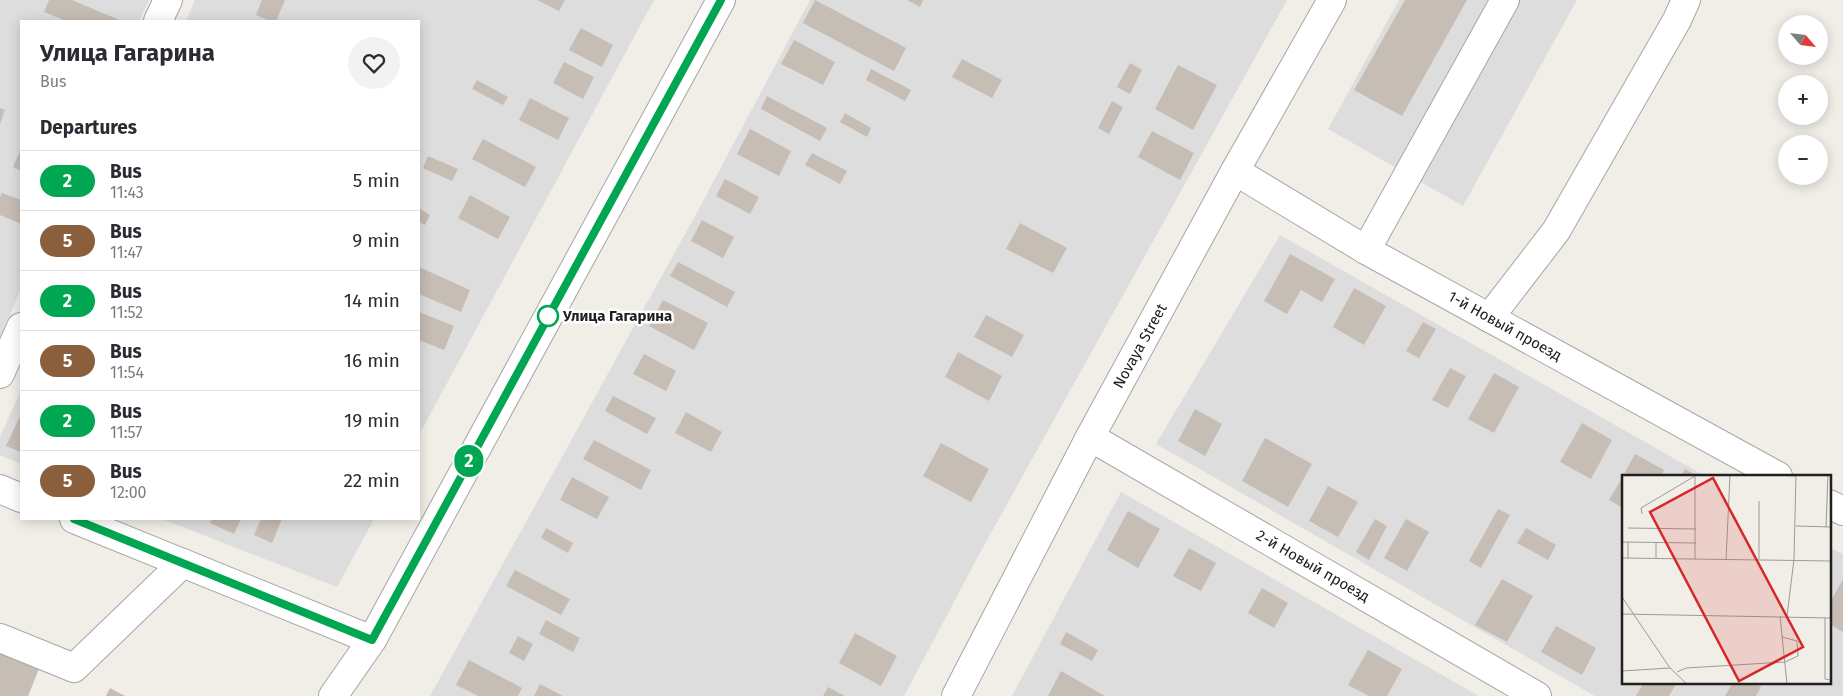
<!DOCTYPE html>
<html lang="en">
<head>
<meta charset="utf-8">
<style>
	body { margin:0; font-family:"Fira Sans",sans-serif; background:#f2f2f3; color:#2b2b33; height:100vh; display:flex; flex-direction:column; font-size:19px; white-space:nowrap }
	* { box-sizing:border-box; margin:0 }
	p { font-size:16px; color:#7c7c81 }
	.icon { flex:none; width:28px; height:28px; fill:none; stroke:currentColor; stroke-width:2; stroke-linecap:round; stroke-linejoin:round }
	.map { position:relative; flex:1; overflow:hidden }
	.side { position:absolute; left:20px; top:20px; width:400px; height:500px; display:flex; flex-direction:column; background:#fff; border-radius:0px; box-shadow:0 2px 12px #0003 }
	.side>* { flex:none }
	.badge { padding:0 10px; border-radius:16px; font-size:18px; line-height:32px }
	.needle { width:32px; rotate:118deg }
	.controls { position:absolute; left:1778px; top:15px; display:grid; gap:10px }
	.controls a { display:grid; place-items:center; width:50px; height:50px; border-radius:50%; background:#fff; box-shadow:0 2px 12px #0003; font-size:25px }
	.map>.badge { position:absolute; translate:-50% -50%; box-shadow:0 0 0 2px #fff }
	h2 { padding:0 20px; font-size:19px; line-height:45px }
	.round { display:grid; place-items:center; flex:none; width:52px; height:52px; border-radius:26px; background:#f2f2f3 }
	.summary { display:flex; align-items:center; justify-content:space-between; height:85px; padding:0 20px }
	h1 { font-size:24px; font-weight:700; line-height:38px }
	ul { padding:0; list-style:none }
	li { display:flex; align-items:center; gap:15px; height:60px; padding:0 20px; border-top:1px solid #e1e1e2 }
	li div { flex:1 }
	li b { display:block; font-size:19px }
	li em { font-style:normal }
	li .badge { min-width:55px; font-weight:700; text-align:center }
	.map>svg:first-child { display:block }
</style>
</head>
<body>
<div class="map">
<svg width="1843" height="696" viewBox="0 0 1843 696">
	<rect width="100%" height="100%" fill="#f1ede7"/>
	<!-- residential -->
	<g fill="#dedddd">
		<polygon points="0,0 149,0 139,21 21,21 21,289 0,338"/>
		<polygon points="195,0 654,0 419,435 419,21 186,21"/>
		<polygon points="810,0 1287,0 982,549 904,696 430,696 701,205"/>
		<polygon points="1399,0 1577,0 1463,206 1328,129"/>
		<polygon points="1280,235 1705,476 1623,476 1623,682 1829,682 1829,547 1843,554 1843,696 1595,696 1156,444"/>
		<polygon points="21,390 21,464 0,455 0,437"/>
		<polygon points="1121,492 1479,696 1012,696"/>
		<polygon points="162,519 374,519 337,587"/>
	</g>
	<!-- building -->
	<g fill="#c6bdb5">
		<polygon points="49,0 72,0 122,21 66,21 44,12"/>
		<polygon points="262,0 285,0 276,21 270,21 256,15"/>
		<polygon points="537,0 565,0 559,11"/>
		<polygon points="815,0 906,48 894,71 803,23"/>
		<polygon points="907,0 923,0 920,7"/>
		<polygon points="1405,0 1467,0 1402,116 1354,90"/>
		<polygon points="581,28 613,45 602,67 569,50"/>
		<polygon points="794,40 835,62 823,85 781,64"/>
		<polygon points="962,59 1002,80 992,98 952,77"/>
		<polygon points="564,62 594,77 583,99 553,83"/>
		<polygon points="1130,63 1142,70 1130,94 1117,87"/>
		<polygon points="1178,65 1217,85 1193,130 1155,109"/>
		<polygon points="871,69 911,90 905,101 866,80"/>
		<polygon points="477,80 508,97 503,105 472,89"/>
		<polygon points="767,96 827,128 820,141 761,109"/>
		<polygon points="530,98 569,118 558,140 519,120"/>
		<polygon points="1112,101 1123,107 1109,134 1098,128"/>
		<polygon points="0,108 5,110 0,124"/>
		<polygon points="845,113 871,128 867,137 840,122"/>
		<polygon points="750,129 791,151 779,176 737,154"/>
		<polygon points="1152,131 1194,153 1180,180 1138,157"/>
		<polygon points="483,139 536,167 525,187 472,159"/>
		<polygon points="20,151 21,152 21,171 13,167"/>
		<polygon points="812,153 847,171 840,184 805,165"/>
		<polygon points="428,156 458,169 452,181 423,168"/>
		<polygon points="725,179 759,197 750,214 716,196"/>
		<polygon points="2,193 21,200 21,224 0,215 0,197"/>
		<polygon points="470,195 510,217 498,239 458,218"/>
		<polygon points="419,208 430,215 425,225 419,222"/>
		<polygon points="702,220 734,237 723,258 691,241"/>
		<polygon points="1020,223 1067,248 1053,273 1006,249"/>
		<polygon points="1290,254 1335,279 1322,302 1301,290 1287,314 1264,301"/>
		<polygon points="678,262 735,292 727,307 670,276"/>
		<polygon points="419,267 470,290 461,312 419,294"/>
		<polygon points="1354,288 1386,306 1364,345 1333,327"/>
		<polygon points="663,300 708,323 694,350 649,326"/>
		<polygon points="419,312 454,326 444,350 419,340"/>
		<polygon points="986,315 1024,335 1012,357 974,337"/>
		<polygon points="1423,322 1436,329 1419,358 1406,351"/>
		<polygon points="958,352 1002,376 989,401 945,377"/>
		<polygon points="644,354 676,371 666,391 633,374"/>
		<polygon points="1450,368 1466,376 1448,408 1432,400"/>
		<polygon points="1494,373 1519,387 1494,433 1468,419"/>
		<polygon points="613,396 656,418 647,434 605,411"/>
		<polygon points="1195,409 1222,424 1205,456 1178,441"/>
		<polygon points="686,412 722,432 711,452 675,433"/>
		<polygon points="19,418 21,419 21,452 6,446"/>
		<polygon points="1582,423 1612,440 1591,479 1560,462"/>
		<polygon points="1265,438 1312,464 1288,507 1242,481"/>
		<polygon points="594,440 651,470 641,490 583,459"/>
		<polygon points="941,443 989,469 971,502 923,476"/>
		<polygon points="1635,454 1664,470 1661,476 1623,476"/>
		<polygon points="1685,469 1697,476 1681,476"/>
		<polygon points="1623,476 1623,508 1609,500"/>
		<polygon points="572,477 609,497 597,519 560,500"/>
		<polygon points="1328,486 1358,502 1338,537 1309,521"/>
		<polygon points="1498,509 1510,515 1481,568 1469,561"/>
		<polygon points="1128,511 1160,529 1138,568 1107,550"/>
		<polygon points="212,519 241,519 234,534 210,523"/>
		<polygon points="261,519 282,519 272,543 254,535"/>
		<polygon points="1375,519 1387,526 1369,560 1356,552"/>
		<polygon points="1406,519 1429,532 1407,571 1384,558"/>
		<polygon points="546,528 573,543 568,553 541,538"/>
		<polygon points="1526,528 1556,545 1548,560 1517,543"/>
		<polygon points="1189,548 1216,563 1201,591 1173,576"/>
		<polygon points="515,570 570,599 561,615 506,586"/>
		<polygon points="1502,579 1533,596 1507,642 1475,625"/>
		<polygon points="1843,579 1843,632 1829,624 1829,604"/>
		<polygon points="1262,588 1288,603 1274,628 1248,613"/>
		<polygon points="546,620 580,638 573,652 539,634"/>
		<polygon points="1556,626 1596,648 1582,675 1541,652"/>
		<polygon points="1066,632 1098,650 1092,661 1060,644"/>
		<polygon points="855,633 897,656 881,686 839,663"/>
		<polygon points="518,636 533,644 524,661 509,653"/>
		<polygon points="1368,650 1402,669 1387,696 1369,696 1348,685"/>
		<polygon points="0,653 39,669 28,696 0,696"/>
		<polygon points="469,660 522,688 518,696 478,696 456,685"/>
		<polygon points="1061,671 1105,696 1048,696"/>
		<polygon points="1644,682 1673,682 1676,684 1669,696 1636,696"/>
		<polygon points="1733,682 1753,682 1761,687 1756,696 1725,696"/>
		<polygon points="540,684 563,696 534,696"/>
		<polygon points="828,687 845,696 823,696"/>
		<polygon points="110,688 125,696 106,696"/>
	</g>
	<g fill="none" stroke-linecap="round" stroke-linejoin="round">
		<defs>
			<g id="minor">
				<polyline points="158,21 168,0"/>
				<polyline points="1235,171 1366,250 1778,476"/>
				<polyline points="1366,250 1505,0"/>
				<polyline points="1489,318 1556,231 1677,20 1686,0"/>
				<polyline points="0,374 21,327"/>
				<polyline points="1090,437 1537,696"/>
				<polyline points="0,489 21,498"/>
				<polyline points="1829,504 1843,511"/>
				<polyline points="74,519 372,640"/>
				<polyline points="0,638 74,668 183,563"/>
				<polyline points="333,696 372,640 721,0"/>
				<polyline points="956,696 1090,437 1235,171 1332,0"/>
			</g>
		</defs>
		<!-- minor casing -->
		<use href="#minor" stroke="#a7a7a7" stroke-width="30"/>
		<!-- minor -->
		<use href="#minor" stroke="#fff" stroke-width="28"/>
	</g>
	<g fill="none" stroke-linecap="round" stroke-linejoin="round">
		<defs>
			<polyline id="line" points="74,519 372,640 721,0"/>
		</defs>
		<!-- line casing -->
		<use href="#line" stroke="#fff" stroke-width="11"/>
		<!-- line -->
		<use href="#line" stroke="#00a651" stroke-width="8"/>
	</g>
	<!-- markers -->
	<circle fill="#fff" stroke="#00a651" stroke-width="2.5" cx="548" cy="316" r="10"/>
	<g text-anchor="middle" stroke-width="5" stroke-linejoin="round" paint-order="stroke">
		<!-- stop labels -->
		<g font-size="15" font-weight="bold" fill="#202020" stroke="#fff" text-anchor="start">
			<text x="563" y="321">Улица Гагарина</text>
		</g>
		<!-- street labels -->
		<g font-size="15" fill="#202020" stroke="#fff">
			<text transform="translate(1505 326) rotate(29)" y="5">1-й Новый проезд</text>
			<text transform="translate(1140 346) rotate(-61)" y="5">Novaya Street</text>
			<text transform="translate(1313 566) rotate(30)" y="5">2-й Новый проезд</text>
		</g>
	</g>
	<!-- overview -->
	<g transform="translate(1622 475)">
		<rect width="209" height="209" fill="#f1ede7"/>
		<path fill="none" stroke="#9d9b97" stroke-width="1" d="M73,0V84M154,0L174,1M137,26V84M20,39L19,33L73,1M174,51L209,52M204,52L206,0M6,53L74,54M0,67L74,68M34,68V83M0,83L209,86M6,83V67M104,85L108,0M0,122L48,193L65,209M0,139L209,143M158,141L165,209M165,141L172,84L174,0M203,143V204L209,205M0,196L48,193M55,197L64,193L163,187L176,181L175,166L160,162"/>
		<path fill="#d62828" fill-opacity="0.15" stroke="#d62828" stroke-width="2.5" d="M91,3L181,172L117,206L28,37Z"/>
		<rect width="209" height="209" fill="none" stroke="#202020" stroke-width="2.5"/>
	</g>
</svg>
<div class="controls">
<a><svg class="needle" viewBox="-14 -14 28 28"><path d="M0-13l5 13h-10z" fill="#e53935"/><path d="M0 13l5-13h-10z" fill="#7c7c81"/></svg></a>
<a>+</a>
<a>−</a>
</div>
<b class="badge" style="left:469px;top:461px;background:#00a651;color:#fff">2</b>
<section class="side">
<div class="summary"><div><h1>Улица Гагарина</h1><p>Bus</p></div><a class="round"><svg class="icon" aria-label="heart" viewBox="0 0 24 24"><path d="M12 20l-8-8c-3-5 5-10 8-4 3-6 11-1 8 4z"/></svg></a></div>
<h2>Departures</h2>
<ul>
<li><span class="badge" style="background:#00a651;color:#fff">2</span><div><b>Bus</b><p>11:43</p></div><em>5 min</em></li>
<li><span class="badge" style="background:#8b5e3c;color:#fff">5</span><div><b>Bus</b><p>11:47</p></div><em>9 min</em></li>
<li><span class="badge" style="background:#00a651;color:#fff">2</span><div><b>Bus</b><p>11:52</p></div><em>14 min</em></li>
<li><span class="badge" style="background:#8b5e3c;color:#fff">5</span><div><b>Bus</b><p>11:54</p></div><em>16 min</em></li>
<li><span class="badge" style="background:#00a651;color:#fff">2</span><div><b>Bus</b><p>11:57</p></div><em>19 min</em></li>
<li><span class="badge" style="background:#8b5e3c;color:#fff">5</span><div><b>Bus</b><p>12:00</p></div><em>22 min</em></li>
</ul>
</section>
</div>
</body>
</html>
